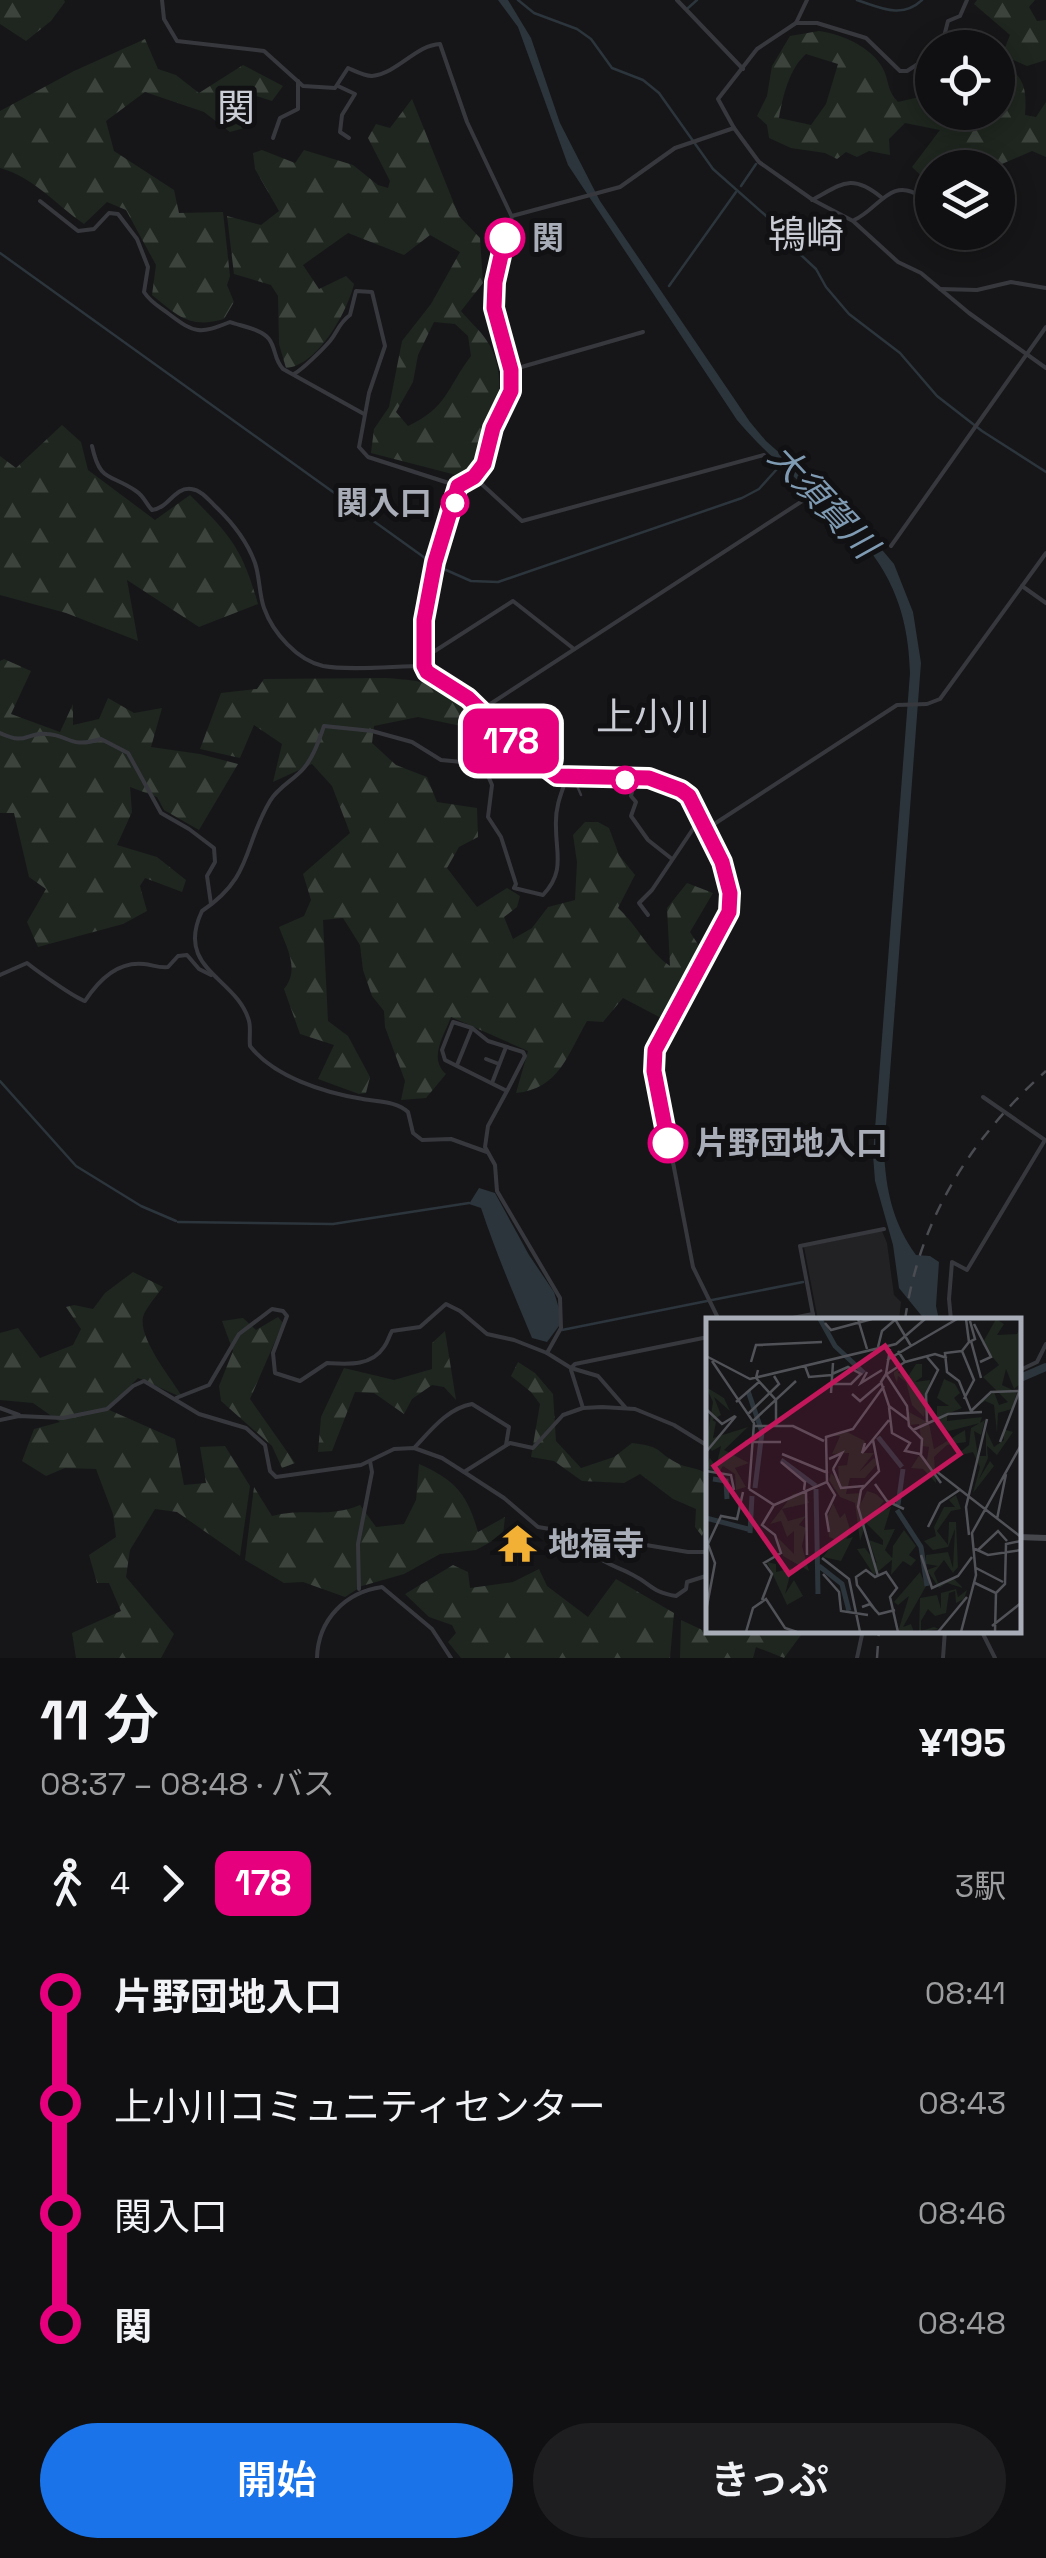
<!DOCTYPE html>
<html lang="ja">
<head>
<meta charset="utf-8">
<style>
	body { margin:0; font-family:"Space Grotesk","Noto Sans JP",sans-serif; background:#1e1e20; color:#f1f3f6; height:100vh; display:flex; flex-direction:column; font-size:38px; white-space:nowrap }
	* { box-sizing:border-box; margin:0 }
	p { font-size:32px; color:#9c9d9f }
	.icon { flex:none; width:55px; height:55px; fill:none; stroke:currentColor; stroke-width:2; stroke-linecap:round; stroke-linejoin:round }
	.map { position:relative; height:1658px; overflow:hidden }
	.drawer { display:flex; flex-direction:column; background:#101012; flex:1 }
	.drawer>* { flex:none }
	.badge { padding:0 20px; border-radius:15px; font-size:35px; line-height:65px }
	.fabs { position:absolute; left:915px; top:30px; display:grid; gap:20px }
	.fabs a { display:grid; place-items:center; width:100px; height:100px; border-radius:50%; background:#101012; box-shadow:0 5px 25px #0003,0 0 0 2px #303032; font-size:50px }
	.map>.badge { position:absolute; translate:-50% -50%; box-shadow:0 0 0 5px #fff }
	.legs { display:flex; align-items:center; gap:15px; height:110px; padding:0 40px; font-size:32px }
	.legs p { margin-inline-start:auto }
	.summary { display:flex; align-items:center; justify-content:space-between; height:170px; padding:0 40px }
	h1 { font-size:55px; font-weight:600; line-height:75px }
	.primary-button { display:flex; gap:20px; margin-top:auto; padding:20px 40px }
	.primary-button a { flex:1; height:115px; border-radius:60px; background:#1a73e8; color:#fff; font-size:40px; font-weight:600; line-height:115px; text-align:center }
	.primary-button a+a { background:#1e1e20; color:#f1f3f6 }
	ul { padding:0 40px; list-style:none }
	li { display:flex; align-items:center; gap:35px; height:110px; font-size:38px }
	li i { display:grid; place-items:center; width:15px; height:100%; margin:0 12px; background:currentColor }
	li i::after { content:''; width:25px; height:25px; margin:-12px; border:8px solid; border-radius:50%; background:#101012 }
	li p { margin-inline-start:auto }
	li:first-child i { background:linear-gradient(#0000 50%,currentColor 0) }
	li:last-child i { background:linear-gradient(currentColor 50%,#0000 0) }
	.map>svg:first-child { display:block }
</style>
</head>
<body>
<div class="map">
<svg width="1046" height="1658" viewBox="0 0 1046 1658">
	<defs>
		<pattern id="forest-firs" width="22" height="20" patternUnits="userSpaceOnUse" patternTransform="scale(2.5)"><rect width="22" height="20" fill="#1e261f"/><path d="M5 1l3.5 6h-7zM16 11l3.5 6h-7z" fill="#3c433d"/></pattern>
	</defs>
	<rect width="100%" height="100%" fill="#161618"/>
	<!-- built -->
	<polygon fill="#222225" points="882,1231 887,1243 894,1295 901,1302 899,1320 818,1320 804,1247"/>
	<!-- forest -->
	<g fill="url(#forest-firs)" fill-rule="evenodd">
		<polygon points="0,0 64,0 65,2 51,21 26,41 0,24"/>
		<polygon points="977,0 1035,0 1029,7 1037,21 1046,20 1046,60 1027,66 1002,55 1010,35 974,4"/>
		<path d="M819,31C843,34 876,49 885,73C889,84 888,92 898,102L932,94V112H998V62C1024,75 1027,86 1025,115L1036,117L1046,102V157L1032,151L995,167L932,168V186L912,167L940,130L905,123L889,139L890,155L869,151L857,157L846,152L837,159L825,153L791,148L769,138L767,125L757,116L767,96L772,66L790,36ZM806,54L838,64L826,104L811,125L779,118C783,96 789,69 806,54Z"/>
		<path d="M145,39L158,69L176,75L199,93L243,65L283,86L272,101L237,90L229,112L248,127L230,132L204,112L145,92L106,121L114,151L174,190L179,213L223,212L230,276L227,285L234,302L224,319C190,329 178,316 152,295L156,265L126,210L107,202L84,224C56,205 34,177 0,168V111L74,71Z"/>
		<path d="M412,99L459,216L480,238L483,283L461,311C469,321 480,330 487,341C514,382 493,445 460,476L371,453L374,429L389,407L402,341L431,304L460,252L430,235L404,255L348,233L303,265L319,289L346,276L354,284C347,313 317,366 286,368L279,344L278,296L271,285L234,274L227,216L261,225L279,211L255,169L253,153L262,150L295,163L304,150L353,165L378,185L388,188L390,181L368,138L376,124L390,128ZM434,322L455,324L468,336L471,356C446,389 448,407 408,426L396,412L413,382L418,355Z"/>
		<path d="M62,425L81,442L88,470L155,520L190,495C231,536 242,548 258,604L199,627L127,580L138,641L66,613L0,595V456L16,468Z"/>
		<polygon points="4,659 31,671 11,714 60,732 73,704 73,725 99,719 108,698 134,713 162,708 151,747 200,754 238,764 199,830 164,810 157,797 130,787 132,812 117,845 157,857 186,880 182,892 145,878 140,886 147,911 123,924 38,947 27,922 46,889 29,877 14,813 0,813 0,661"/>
		<path d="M386,678C427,681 441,683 472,712L466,727L418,717L374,726L372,743L396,765L427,777L437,802L477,808L478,837L459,847L447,868L477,907L507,888L520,896L517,907L504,917L513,939L532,928L548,907L575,900L577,862L573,835L585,822H598L609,828L619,855L635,875L618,908C638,926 648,951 670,966L667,908L687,883L713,893L690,932L701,949L663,1019L623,998L603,1022L587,1021C568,1054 559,1089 516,1093L528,1051L451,1017C444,1036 428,1058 446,1074L426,1098L401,1100L405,1081L385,1027L384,1011L372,996L363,970L360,945L343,918L323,920L328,1021L348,1036L370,1077L366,1093L359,1094L318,1079L334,1045L300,1034L284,989C300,969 287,949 279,927L304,916L311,900L303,874L350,833L332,786L312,764L273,782L282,744L254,725L240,758L200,749L221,693L257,689L264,679Z"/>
		<path d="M133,1272L163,1287C157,1295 149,1304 144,1314C135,1335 171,1378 183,1398L138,1378L107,1409L175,1439L184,1485L206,1483L200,1447L225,1446L250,1486L240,1556L177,1512L155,1509L130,1550L126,1577L174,1634L161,1658H76L72,1633L121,1611L109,1583H97L89,1555L116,1537L113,1514L96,1469L65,1468L46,1476L22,1461L34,1429L60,1422L33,1403L0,1400V1333L18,1328L40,1358L73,1345L81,1329L66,1307L74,1305L93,1309L105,1293Z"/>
		<polygon points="278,1317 283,1323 250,1399 295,1463 282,1468 272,1446 221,1401 219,1386 233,1351 222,1321 243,1318 256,1330"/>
		<polygon points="445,1331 456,1400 444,1387 432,1385 412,1399 404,1414 374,1393 355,1392 332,1451 318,1452 321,1417 344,1368 394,1380 432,1369 432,1343"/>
		<path d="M518,1362L535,1373L553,1394L556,1441L581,1468L614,1457L632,1443C665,1447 654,1451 677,1463C688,1469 699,1467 708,1475V1521L702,1536L695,1527L696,1509L673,1499L640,1474L624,1483L582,1481L554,1461L531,1457L540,1404L531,1392L511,1376Z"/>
		<path d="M419,1464C455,1480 467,1493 478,1532L505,1517L503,1535L476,1550L440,1554L404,1574L362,1586L345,1597L303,1582L284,1583L245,1560L254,1487L272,1516C307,1507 325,1519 360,1505L376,1527L404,1524L416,1500Z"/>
		<polygon points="453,1565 468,1572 470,1588 513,1582 539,1569 547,1586 588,1617 616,1579 674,1613 670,1658 461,1658 448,1642 456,1633 452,1625 429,1617 405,1594"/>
		<polygon points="681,1620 711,1634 714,1630 804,1631 784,1658 756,1647 753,1658 680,1658"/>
	</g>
	<!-- water -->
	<g fill="#2c353c">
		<path d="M498,0H508L531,38L560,123L600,201L750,422L766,441L861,525L894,564L913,612L921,663L884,1152C886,1191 893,1223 916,1255L930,1256L939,1262L936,1306L939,1320H925L899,1288L893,1245L875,1181L873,1155L910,673C907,536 815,512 737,420L568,165L518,27Z"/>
		<path d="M479,1188L495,1193L529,1255L554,1292L560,1312L559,1326L547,1342L532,1338C514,1295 496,1253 481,1208L469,1204Z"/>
	</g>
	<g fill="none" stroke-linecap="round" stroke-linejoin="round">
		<!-- stream -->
		<g stroke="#2c353c" stroke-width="2.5">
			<polyline points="518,0 534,13 577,29 591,39 612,68 643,80 659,93 713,169 773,222 787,242 816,269 826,287 849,314 900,353 937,396 982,431 1046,472"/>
			<path d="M857,0C881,8 902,19 922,0"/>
			<polyline points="688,8 697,0"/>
			<polyline points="741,186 756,164"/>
			<polyline points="0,253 432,563"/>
			<polyline points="669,286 736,192"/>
			<polyline points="437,566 471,581 498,582 742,498 759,489 777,469"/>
			<polyline points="0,1081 76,1166 141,1206 176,1221"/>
			<polyline points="178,1222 333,1224 469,1203"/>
			<polyline points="712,1300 803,1282"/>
			<polyline points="562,1330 707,1301"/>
		</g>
		<!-- river -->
		<polyline stroke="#2c353c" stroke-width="8" points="1018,1379 1046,1367"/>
		<!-- pedestrian -->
		<polyline stroke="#37383d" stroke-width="2.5" points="574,779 581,795"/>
		<!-- minor -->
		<g stroke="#37383d" stroke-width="4">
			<path d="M162,0L164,19L177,41L264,51L303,86L335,88L348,68C355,71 364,76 372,76C398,73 416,45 440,44L467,122L511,215"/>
			<polyline points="677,0 743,69"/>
			<polyline points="807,0 796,23 757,49 718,99 734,128 759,162 813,200 853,221 898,262 921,273 969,313 1046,368"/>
			<polyline points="796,23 817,23 866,38 900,71 907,71 932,55"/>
			<polyline points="941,48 948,21 960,16 967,0"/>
			<polyline points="338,86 355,94 342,115 340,132 349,138"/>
			<polyline points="273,138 280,118 298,109 298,81"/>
			<path d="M812,200C842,184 851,173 881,197"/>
			<path d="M40,201L78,231L94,229L109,213L118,214L137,239L148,267L144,292C151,303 160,307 169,314C195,334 200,334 230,322C240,326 262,329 269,339C276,348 274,360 283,369L364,414"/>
			<path d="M854,220C878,210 891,175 921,197"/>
			<polyline points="940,289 977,290 1011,282 1046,288"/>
			<polyline points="511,370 643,332"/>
			<path d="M294,374C303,369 323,349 330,341C338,331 339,323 350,315L356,291L372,292L385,346L369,393L359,447L368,457L458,486"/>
			<path d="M92,446C100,483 110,473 136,491C144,496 146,504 152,510C169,508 174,487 191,489C201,490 208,499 215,506C232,522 247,541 255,563C260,578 259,594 264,608C273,633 297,660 323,666C350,671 395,666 424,666"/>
			<polyline points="475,478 522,521 764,455"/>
			<polyline points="891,546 1046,327"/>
			<polyline points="1022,586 1046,603"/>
			<polyline points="427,656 513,601 574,649"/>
			<polyline points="481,710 810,496"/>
			<path d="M0,733C28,746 24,732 47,734C70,735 69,749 101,739L128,753L161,813L189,829L214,848L215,862L207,876L211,904"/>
			<path d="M483,764L492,785L488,817L501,837L516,884L514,888L543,895C565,871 556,855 556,827C555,809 560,796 566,780"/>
			<polyline points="630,780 633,787 631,796 636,802 631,816 648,840 672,859"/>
			<polyline points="705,830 897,705 927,704 940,699 1046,553"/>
			<polyline points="648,915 639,903 652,890 695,826 701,823"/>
			<path d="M0,975L27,963C37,971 75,998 85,1001C98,981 118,961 144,964C153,965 159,968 168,967L178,956L187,955L199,969L211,975"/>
			<polyline points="486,1059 499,1064"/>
			<polyline points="457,1065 472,1028"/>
			<polyline points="492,1083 506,1047"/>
			<polyline points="507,1091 525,1056 523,1052 488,1041 472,1028 453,1022 442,1050 445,1060 507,1091 488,1126 485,1147 495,1165 497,1191 560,1298 561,1328 547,1353"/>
			<polyline points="983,1097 1045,1140"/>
			<path d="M487,1152L451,1139L422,1140L413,1133L408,1112C396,1101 378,1102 363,1099C325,1093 274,1077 250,1046C249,1039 251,1028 249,1021C237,977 174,970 202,911C253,877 243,846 270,801C278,787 294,780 304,768C314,756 319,740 324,726L372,731L412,742L441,760L483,764L507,739"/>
			<path d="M719,1320L693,1267L653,1058L658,1040L729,912C735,871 705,832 689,796C651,765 605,789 561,777C530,768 493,718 466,697C454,687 439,682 427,672L424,666L423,620L435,562L458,486L474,477L483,467L493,428L511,391V370L494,308L495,281L512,216L620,187L675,148L734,128"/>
			<polyline points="782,1320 813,1314"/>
			<polyline points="814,1320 800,1246 884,1229"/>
			<polyline points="951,1320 949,1299 952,1262 967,1270 1045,1140"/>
			<polyline points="571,1368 575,1364 708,1337"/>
			<polyline points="571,1370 583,1408"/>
			<polyline points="1018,1371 1037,1362 1046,1344"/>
			<path d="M176,1398L209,1385L239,1334L272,1309L283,1311L287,1316L273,1353L275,1373L300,1381L327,1363C346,1364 371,1367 384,1347C388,1342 389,1336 392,1331L420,1327L446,1304L460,1311L487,1334L514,1340L547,1353L571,1368L598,1376L625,1407"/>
			<polyline points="0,1408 19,1415"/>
			<polyline points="0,1420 19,1416 63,1418 107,1409 133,1386 144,1381 199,1414 246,1428 265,1445 270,1471 276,1477 361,1465 394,1449 414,1448 442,1458 464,1472 504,1498 538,1527 688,1552 708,1552"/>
			<path d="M415,1447C431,1430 448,1408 472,1404L509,1427L506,1445"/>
			<polyline points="464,1472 510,1443 533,1448 563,1415 583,1408 602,1407 635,1409 674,1425 708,1446"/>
			<path d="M587,1534C590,1563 612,1563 633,1575C653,1585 651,1592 676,1596L686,1589L687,1582L706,1576L708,1571"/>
			<polyline points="359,1589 358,1544 372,1472 370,1461"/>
			<polyline points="981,1630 995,1658"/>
			<path d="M317,1658C318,1619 346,1592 382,1587L432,1629L451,1658"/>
			<polyline points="857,1658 863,1630"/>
			<polyline points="943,1658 945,1630"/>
		</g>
		<!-- secondary -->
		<polyline stroke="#45474d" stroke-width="6" points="1018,1537 1046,1538"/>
		<!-- rail -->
		<g stroke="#4a4c52" stroke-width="2.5" stroke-dasharray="12 10" stroke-linecap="butt">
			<path d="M905,1320C919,1219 971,1138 1046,1071"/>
			<polyline points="877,1658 879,1630"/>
		</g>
	</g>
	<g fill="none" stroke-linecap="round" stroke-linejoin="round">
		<defs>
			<polyline id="line-1" points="505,238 495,282 494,308 511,370 511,391 493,428 484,464 474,477 458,486 435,562 424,620 424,666 427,672 468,698 514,743 557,776 649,778 681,790 689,796 722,862 730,893 729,912 655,1050 654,1071 668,1143"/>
		</defs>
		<!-- line-1 casing -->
		<use href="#line-1" stroke="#fff" stroke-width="22"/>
		<!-- line-1 -->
		<use href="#line-1" stroke="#e6007e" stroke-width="15"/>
	</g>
	<!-- icons -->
	<defs>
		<symbol id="temple-bare" viewBox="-9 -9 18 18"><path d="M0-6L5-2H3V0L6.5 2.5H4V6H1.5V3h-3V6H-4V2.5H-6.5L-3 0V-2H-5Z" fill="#f2b134" stroke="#111113" stroke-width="2.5" paint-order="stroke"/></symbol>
	</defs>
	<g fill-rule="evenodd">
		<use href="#temple-bare" x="490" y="1516" width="55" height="55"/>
	</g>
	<!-- markers -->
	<g fill="#fff" stroke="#e6007e" stroke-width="5">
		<circle cx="505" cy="238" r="18"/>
		<circle cx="455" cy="503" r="12"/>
		<circle cx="625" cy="780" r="12"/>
		<circle cx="668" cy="1143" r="18"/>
	</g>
	<g text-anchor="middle" stroke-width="10" stroke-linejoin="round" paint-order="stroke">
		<!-- stop labels -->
		<g font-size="32" font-weight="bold" fill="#a8adb8" stroke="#111113" text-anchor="start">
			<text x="532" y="249">関</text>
			<text x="432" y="514" text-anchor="end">関入口</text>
			<text x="696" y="1154">片野団地入口</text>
		</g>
		<!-- poi labels -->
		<g font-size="32" font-weight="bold" fill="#a8adb8" stroke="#111113" text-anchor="start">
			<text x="548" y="1555">地福寺</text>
		</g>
		<!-- water labels -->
		<g font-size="35" font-style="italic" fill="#7f9bb3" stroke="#111113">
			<text transform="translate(823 501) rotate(47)" y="12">大須賀川</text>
		</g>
		<!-- quarter labels -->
		<g font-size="38" fill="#c9ccd4" stroke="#111113">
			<text x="236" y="121">関</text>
			<text x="806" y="248">鴇崎</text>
			<text x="653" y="730">上小川</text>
		</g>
	</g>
	<!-- overview -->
	<g transform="translate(706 1318)">
		<rect width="315" height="315" fill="#161618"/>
		<path d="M290,1L298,6L291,17L311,16L315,7V65L308,71L300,51L296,67L311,74L306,91L292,95L291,115L288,87L279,83L268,90L288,74L293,87L302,84L277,59L293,47L276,26ZM210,46H216V59L209,64L224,62L218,99L206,87L200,64L192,58L191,65L188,57V54L196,49L192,55L203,57ZM238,61L249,66L254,75L248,80L256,90L241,96V103L276,99L274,105L243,113L231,106V88H243L231,80ZM0,69L18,80L24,93L8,79L15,97L6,102L10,104L7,120L42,109L18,132L43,145L29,150L40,169L30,172L29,156L17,148L13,155L0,150L4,140L10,149L15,128L6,133L0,126L7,84ZM203,94L223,105L228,131L259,112L260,124L241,127L228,139L230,165L217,151L205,150L214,136L221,142L223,129L216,128L213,106L204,107ZM279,102L275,117L268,113L272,138H280V112L288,129L298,122L297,111L307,114L291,137L281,128L282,140L273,161L284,143L288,148L267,175L274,149L267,134L248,139L263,127L265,110ZM141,114L159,123L156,135H168L153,154L168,140L172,145L159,160H144L140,176L155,175V185L161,173L170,176L178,183L167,197L185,189L178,212L189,211L179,232L187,241L168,257L151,231L159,230L171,246L163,222L177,227V222L160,205L154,223L149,185L134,179L123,162L125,155L133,164L132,148L141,147L143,135L126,136L134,118H124ZM99,174L103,185L76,191L82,203L100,198L93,207L100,210L96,228L103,253L77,238L72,220L88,236V213L81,219L75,203L64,206L87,176ZM250,177L255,191L245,193L231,213L242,227L243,204H250L252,249L247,255L238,242L228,255L232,265L248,261L257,270L241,265L233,270L221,252L232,248L220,246V237L242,234L247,250L249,211L242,229L227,232L218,223L230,218L228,209L238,189H249L243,182ZM127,185L134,200L139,195L145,214L140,221L147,219L135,243L117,239L130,222L123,219L121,200ZM198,212L210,228L203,237L210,242L205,248L197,243L185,257L187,228ZM61,244L70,246V254L86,250L79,276L88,262L97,278L81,287ZM214,254L220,268L197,309L205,306L208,314H192L203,278L192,287L188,284ZM250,271L252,279L261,272L258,281L250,285L249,273L243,275L240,295L229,298L222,291L215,303V313L228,309L233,311L213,314L214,280L231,277L235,291V275Z" fill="#1e261f"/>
		<path fill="none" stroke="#2c353c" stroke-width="5" d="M114,1L129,28L158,55M42,73L56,114L49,170M172,119L196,149M75,142L110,168M7,161L20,163L21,181M110,171L112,276M192,187L197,151M191,192L215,229L221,268M0,200L42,211M44,215L46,178M113,248L136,266L143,293"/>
		<path fill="none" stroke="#505258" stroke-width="2.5" d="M152,1L161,31M189,1L205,28M260,1L263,24L269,21L264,3M119,5L125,12L166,1M268,6L285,39L274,44M265,23L275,60M172,29L176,13L190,1M184,31L180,56L201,88L203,108L216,121L215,137M256,33L239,35L241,54L253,63L265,93M0,38L44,61L190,26L219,1M221,39L232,52L220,76L221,104M181,42L251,1M6,43L48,105L43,171M45,44L50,27L116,24M199,44L229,36L241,40M99,48L103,59L126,57M52,52L50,60L70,82V108M161,54L155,65L176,52M180,56L175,64L183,88L202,102M181,56L199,44L192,33M125,66H145L155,56L142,49L126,56M125,75L127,45M146,76L154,83L175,65M258,81L268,62L256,33L263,24M30,84L54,63M183,89L186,115L204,125L199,133L214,136L235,165M0,91L16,106L29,98M265,93L285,74L312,73M42,96L73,66L68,58M47,103L90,63M48,108H87L118,123M207,112L242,96L276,94M167,122L173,153L155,172L152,189L172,258M39,124H75M294,124L315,69M159,125L156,135L183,102M0,134L30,98M76,136L122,155M123,141L136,135L127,151M75,144L99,164L98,172M127,151L135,170L158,168M0,153L25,157L28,172M230,153L315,219M121,164L129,177L120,196L123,214M169,166L181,183L198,191M43,171L68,187L121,164L120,119L147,111L178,68M100,173L101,237M291,201L300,156M222,209L234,185L255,171M263,217L260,189L281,101M2,226L15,198L31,201L37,174M267,230L282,237L315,232M272,232L292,213L301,223M215,237L226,270L252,258L266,239M116,240L143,261L154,314M270,250L297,264M117,256L133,274L135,293L162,297M269,265L290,275L289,314M290,275L299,266L300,226L315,223M56,282L66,256L58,245L75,235L69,217L56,207L68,187M156,289L164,286L173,296L189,292M0,293L9,245L2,226M170,293L151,267L150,259L160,252L169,259L180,254L191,270L184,279L192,314M286,308L315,285M40,314L47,290L60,281L79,310L91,314M232,314L261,279M255,314L270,257L266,215L315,127"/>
		<path fill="#c2185b" fill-opacity="0.15" stroke="#c2185b" stroke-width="5" d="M179,28L254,136L83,256L8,148Z"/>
		<rect width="315" height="315" fill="none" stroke="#a8adb8" stroke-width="5"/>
	</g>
</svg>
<div class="fabs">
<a><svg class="icon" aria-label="locate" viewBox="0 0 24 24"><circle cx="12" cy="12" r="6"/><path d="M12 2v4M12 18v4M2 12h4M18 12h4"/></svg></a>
<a><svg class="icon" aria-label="layers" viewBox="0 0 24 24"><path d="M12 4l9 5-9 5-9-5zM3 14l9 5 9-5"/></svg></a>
</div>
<b class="badge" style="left:511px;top:741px;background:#e6007e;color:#fff">178</b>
</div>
<section class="drawer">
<div class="summary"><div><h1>11 分</h1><p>08:37 – 08:48 · バス</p></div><b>¥195</b></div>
<div class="legs"><svg class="icon" aria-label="walk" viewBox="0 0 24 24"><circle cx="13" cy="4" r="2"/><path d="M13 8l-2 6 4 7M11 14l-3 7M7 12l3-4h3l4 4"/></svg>4<svg class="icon" aria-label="forward" viewBox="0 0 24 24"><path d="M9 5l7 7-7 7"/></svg><b class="badge" style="background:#e6007e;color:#fff">178</b><p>3駅</p></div>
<ul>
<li><i style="color:#e6007e"></i><b>片野団地入口</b><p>08:41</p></li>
<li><i style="color:#e6007e"></i><span>上小川コミュニティセンター</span><p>08:43</p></li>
<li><i style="color:#e6007e"></i><span>関入口</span><p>08:46</p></li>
<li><i style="color:#e6007e"></i><b>関</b><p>08:48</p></li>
</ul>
<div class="primary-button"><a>開始</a><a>きっぷ</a></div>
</section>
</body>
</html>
